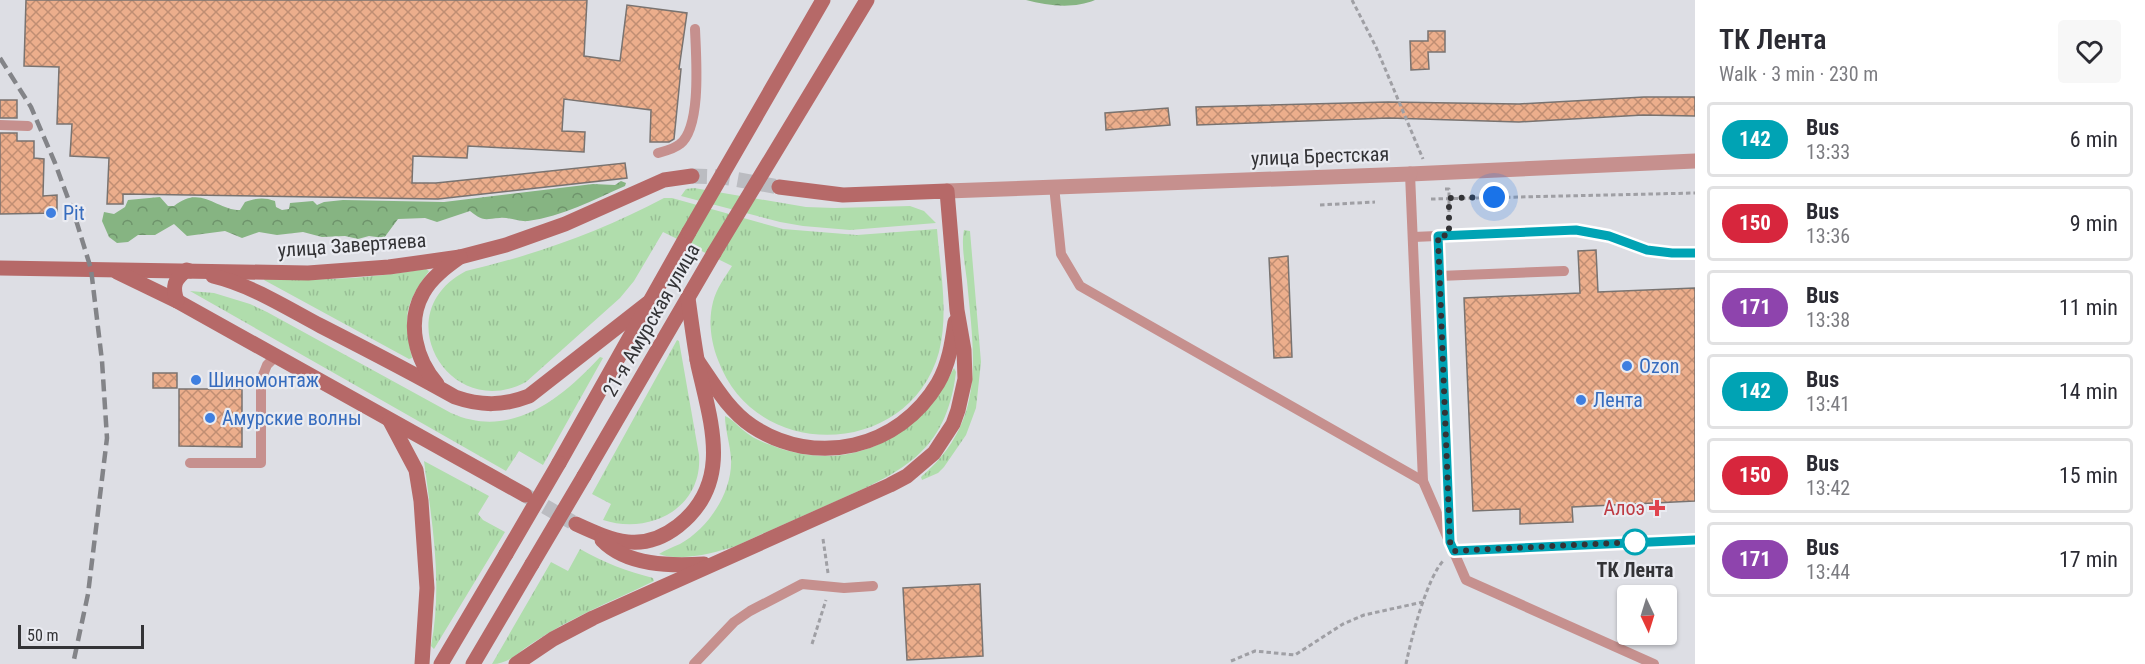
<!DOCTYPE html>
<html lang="en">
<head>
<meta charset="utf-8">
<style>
	body { margin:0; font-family:"Roboto Condensed",sans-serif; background:#f7f7f7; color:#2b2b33; height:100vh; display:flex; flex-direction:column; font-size:22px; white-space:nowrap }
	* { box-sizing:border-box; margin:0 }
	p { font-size:20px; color:#7c7c81 }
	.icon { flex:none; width:33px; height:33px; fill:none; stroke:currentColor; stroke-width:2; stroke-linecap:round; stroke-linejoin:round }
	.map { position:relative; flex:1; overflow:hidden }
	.sheet { display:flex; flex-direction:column; background:#fff; width:450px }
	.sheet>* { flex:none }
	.badge { padding:0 12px; border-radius:20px; font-size:21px; line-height:39px }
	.needle { width:39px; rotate:176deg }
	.tools { position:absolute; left:1617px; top:585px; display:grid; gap:12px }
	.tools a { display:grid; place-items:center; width:60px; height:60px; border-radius:6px; background:#fff; box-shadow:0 2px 4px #0004; font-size:30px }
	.scale { position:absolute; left:18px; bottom:15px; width:126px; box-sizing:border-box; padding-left:6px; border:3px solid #333336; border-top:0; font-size:16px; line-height:21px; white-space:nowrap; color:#333336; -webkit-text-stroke:4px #eaebf1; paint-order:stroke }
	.you { position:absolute; width:30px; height:30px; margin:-15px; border:4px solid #fff; border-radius:50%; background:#1a73e8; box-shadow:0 0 0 9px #1a73e833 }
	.map>.badge { position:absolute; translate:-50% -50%; box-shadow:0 0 0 3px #fff }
	.round { display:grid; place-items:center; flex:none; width:63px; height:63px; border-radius:6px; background:#f7f7f7 }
	.summary { display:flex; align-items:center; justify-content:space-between; height:102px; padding:0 24px }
	h1 { font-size:28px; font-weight:600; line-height:45px }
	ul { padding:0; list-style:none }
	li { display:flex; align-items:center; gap:18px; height:75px; margin:0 12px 9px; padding:0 12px; border:3px solid #e1e1e2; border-radius:6px }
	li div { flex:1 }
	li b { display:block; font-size:22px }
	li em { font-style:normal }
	li .badge { min-width:66px; font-weight:700; text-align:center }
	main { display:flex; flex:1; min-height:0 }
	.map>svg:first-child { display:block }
</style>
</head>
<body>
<main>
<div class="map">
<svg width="1695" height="664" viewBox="0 0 1695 664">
	<defs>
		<pattern id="grass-tufts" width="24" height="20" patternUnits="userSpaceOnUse" patternTransform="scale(1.5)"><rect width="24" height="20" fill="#b0ddac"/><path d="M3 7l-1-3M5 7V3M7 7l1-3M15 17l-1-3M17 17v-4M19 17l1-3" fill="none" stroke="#98be95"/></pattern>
		<pattern id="forest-crowns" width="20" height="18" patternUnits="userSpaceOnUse" patternTransform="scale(1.5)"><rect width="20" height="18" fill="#86b482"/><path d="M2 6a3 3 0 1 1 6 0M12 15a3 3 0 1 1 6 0" fill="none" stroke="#6e936b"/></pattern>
		<pattern id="building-cross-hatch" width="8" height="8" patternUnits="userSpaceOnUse" patternTransform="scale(1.5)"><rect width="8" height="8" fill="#ecae8c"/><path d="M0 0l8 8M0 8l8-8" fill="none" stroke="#c08e73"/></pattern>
	</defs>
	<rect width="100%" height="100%" fill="#dddee4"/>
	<!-- grass -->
	<g fill="url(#grass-tufts)">
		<polygon points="694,188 806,207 835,208 910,206 924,211 936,223 850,230 803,226 780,222 681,196 686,189"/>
		<path d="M664,198H672L783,229L857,235L937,229C940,269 949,312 939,352C910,458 756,464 718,360C711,342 708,321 713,302C716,289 725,277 732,266L663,232L634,281L620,298L526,382C449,423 385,313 466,271C535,255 602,231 664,198Z"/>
		<path d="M964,230L970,231L981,362L976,408L966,435L944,467L938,473L922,480L921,477C987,421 974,357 967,281C965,265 961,245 964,230Z"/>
		<path d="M426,269L429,271C403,307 404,316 412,358L409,359L264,280L265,278C319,282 372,278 426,269Z"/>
		<path d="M190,291L214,293L250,304L267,312L451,413C511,440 561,399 600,357L603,358L543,465L519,451L506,471Z"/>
		<path d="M677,340L679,341L699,455C703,509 649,535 603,520L611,504L592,494Z"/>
		<path d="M954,368L956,372C946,454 901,472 832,503C800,517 768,531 736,546C714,553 682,562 659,554C665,550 673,547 680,544C709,528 733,491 731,458C730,444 725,429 725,416C732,419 737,425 743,430C751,437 761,442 771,445C848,476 918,439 954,368Z"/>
		<path d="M424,461L489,496L478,514L483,520L505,532L434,649L431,646C443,584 432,523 424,461Z"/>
		<path d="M580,549C605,563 626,571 653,578L654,581C613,601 569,618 531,644C517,653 509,664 492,664L551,562L568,571Z"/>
	</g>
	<!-- forest -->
	<g fill="url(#forest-crowns)">
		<path d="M1026,0H1095C1074,9 1048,6 1026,0Z"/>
		<path d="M621,181L626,183L625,186C593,200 563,216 528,221C519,222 509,217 500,218C484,219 484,222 470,211L437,222L425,218L398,219L384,238L369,236L358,239L345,236L322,237L303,232L277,235L259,232L242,238L225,231L187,236L174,224L155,235H138L128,242L117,243L109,237L102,221L104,212L114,214L125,207L128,200L160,197L168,206H174C201,184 216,210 240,210L245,202C256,198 264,197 275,201L276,207L282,210L289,209L290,203L313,201L317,205L324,202L343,200L444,202L593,184L615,185Z"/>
	</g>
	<!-- building -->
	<g fill="url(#building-cross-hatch)" stroke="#797370" stroke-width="1.5">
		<polygon points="26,0 587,0 584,56 620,61 627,5 687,13 679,69 681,69 674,139 669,142 650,142 651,110 564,99 562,131 585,132 584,152 468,146 467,158 413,156 412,183 436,183 625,163 627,178 438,199 123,194 123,204 107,204 109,158 70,156 72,124 57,124 59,67 24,66"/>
		<polygon points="1428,31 1445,31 1445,52 1428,52 1429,69 1411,70 1410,41 1428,41"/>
		<polygon points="1644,97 1695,97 1695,116 1643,115 1519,122 1389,118 1197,125 1196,107 1388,102 1519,104"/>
		<rect x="0" y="100" width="17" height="18"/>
		<polygon points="1168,108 1170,125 1106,130 1105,113"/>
		<polygon points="0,133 17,133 17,141 34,141 34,158 44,159 43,196 57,195 57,213 0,214"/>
		<polygon points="1596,250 1598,292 1695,288 1695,501 1572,507 1573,522 1520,524 1520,509 1473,511 1464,298 1580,293 1578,251"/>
		<polygon points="1288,256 1292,357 1274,358 1269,258"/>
		<rect x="153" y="373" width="24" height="15"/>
		<polygon points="179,389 242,389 242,447 179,446"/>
		<polygon points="980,584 983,656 907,660 903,588"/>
	</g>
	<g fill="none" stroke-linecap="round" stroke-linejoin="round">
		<!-- secondary-tunnel -->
		<g stroke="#bbbcc1" stroke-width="15" stroke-dasharray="15 8" stroke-linecap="butt">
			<polyline points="692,176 723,177 779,187"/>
			<polyline points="525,495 572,522"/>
		</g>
		<!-- path -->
		<g stroke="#9f9fa4" stroke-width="3" stroke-dasharray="4.5 3" stroke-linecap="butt">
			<polyline points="1352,0 1376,47 1423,159"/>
			<polyline points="1445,189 1449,189 1449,222"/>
			<polyline points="1431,199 1695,193"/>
			<polyline points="1320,205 1375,202"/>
			<polyline points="823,539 828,573"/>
			<polyline points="812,644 826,600"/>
			<polyline points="1231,661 1255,651 1295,655 1343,624 1364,615 1423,602"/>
			<path d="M1406,664C1411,639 1427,577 1444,560"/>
		</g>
		<!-- service -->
		<g stroke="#c6908e" stroke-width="10">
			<polyline points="0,125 28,126"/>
			<path d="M658,153C665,151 674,149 680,144C702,127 696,56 695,29"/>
			<polyline points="1410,174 1423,481 1466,580 1654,664"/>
			<polyline points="1054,186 1061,254 1080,286 1423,481"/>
			<polyline points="1438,236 1450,535"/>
			<polyline points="1413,237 1576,230 1609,236 1647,250 1672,253 1695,253"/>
			<polyline points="1439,276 1564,271"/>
			<polyline points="190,463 261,463 261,380 267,365 276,356"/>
			<polyline points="1454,551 1695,540"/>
			<polyline points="694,664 734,622 750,611 802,584 844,588 873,586"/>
		</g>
		<!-- minor -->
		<polyline stroke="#c6908e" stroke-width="15" points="1410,174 1695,161"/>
		<!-- tertiary -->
		<polyline stroke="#c6908e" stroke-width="15" points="947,191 1410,174"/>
		<!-- secondary -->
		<g stroke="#b66968" stroke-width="15">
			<polyline points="0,268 308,273 389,267 460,257 506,245 565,224 664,180 692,176"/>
			<polyline points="117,272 177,301 525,495"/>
			<path d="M213,276C251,285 287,308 321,326C366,349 411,372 455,397C481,406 503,406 529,396L648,303"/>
			<path d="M177,301C172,287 174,279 187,270L190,271"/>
			<path d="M697,360C713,383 728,410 752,426C815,468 899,449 938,383C949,364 952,343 955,322"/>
			<path d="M437,384C416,360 406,323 423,293C431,278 446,267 460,257"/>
			<polyline points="390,421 416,470 421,501 427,588 422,664"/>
			<polyline points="559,463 689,232"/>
			<polyline points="584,476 714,253"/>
			<path d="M576,524C613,541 642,554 678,526C733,483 711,423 698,365C694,343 691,320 688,298"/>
			<path d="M602,540C627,566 671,566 704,564"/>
			<polyline points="441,664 506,554"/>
			<polyline points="473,664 532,564"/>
			<polyline points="516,664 553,639 593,618 890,485 907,476 934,453 953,424 958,410 965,379 964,350 957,310 947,191 843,195 779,187"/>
		</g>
		<!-- rail -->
		<polyline stroke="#838488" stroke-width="4.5" stroke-dasharray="12 6" stroke-linecap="butt" points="0,58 31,107 55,163 76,220 91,269 102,361 107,438 88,594 73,664"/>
		<!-- secondary-bridge -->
		<g stroke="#b66968" stroke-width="15">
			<polyline points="689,232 823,0"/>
			<polyline points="714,253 867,0"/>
			<polyline points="506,554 559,463"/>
			<polyline points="532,564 584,476"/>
		</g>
	</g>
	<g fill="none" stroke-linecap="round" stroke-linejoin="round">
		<defs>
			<polyline id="line" points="1695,253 1672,253 1647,250 1609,236 1576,230 1438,236 1450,542 1454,551 1695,540"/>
		</defs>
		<!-- line casing -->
		<use href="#line" stroke="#fff" stroke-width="14"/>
		<!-- line -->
		<use href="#line" stroke="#00a3b4" stroke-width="9"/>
		<!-- walk -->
		<polyline stroke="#333336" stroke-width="6" stroke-dasharray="0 10.8" points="1494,197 1449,198 1449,235 1438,236 1450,542 1454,551 1635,542"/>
	</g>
	<!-- markers -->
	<g fill="#3f7fe0" stroke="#eaebf1" stroke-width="2">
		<circle cx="51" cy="213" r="6"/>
		<circle cx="1627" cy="366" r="6"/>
		<circle cx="196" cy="380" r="6"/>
		<circle cx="1581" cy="400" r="6"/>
		<circle cx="210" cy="418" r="6"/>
	</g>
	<path fill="#e0444e" stroke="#eaebf1" stroke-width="2" d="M1654 499h6v6h6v6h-6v6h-6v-6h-6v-6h6z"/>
	<circle fill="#fff" stroke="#00a3b4" stroke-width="3" cx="1635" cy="542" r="12"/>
	<g text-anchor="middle" stroke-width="4.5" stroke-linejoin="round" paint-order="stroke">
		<!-- street labels -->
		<g font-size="20" fill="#333336" stroke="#eaebf1">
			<text transform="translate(1320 156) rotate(-2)" y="7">улица Брестская</text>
			<text transform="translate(352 245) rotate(-4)" y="7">улица Завертяева</text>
			<text transform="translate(651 320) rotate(-60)" y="7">21-я Амурская улица</text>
		</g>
		<!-- shop labels -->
		<g font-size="20" fill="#366cbe" stroke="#eaebf1" text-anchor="start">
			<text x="63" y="220">Pit</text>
			<text x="1639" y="373">Ozon</text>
			<text x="208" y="387">Шиномонтаж</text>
			<text x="1593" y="407">Лента</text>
			<text x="222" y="425">Амурские волны</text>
		</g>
		<!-- health labels -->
		<g font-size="20" fill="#be3a42" stroke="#eaebf1" text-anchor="end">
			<text x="1645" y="515">Алоэ</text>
		</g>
		<!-- stop labels -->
		<g font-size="20" font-weight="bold" fill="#333336" stroke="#eaebf1">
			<text x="1635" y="577">ТК Лента</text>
		</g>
	</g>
</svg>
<div class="tools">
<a><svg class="needle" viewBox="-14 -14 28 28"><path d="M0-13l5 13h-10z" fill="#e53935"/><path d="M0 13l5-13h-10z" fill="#7c7c81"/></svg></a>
</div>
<div class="scale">50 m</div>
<div class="you" style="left:1494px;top:197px"></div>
</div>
<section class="sheet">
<div class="summary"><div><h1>ТК Лента</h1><p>Walk · 3 min · 230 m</p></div><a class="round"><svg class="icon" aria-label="heart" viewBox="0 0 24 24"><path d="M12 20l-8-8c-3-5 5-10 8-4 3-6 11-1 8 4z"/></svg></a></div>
<ul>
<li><span class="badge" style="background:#00a3b4;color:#fff">142</span><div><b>Bus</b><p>13:33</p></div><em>6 min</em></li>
<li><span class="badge" style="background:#d7263d;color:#fff">150</span><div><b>Bus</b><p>13:36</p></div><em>9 min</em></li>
<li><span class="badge" style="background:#8e44ad;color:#fff">171</span><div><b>Bus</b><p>13:38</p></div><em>11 min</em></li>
<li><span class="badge" style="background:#00a3b4;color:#fff">142</span><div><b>Bus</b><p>13:41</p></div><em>14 min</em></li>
<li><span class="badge" style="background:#d7263d;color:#fff">150</span><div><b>Bus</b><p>13:42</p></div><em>15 min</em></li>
<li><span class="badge" style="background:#8e44ad;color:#fff">171</span><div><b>Bus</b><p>13:44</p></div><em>17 min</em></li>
</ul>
</section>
</main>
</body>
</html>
